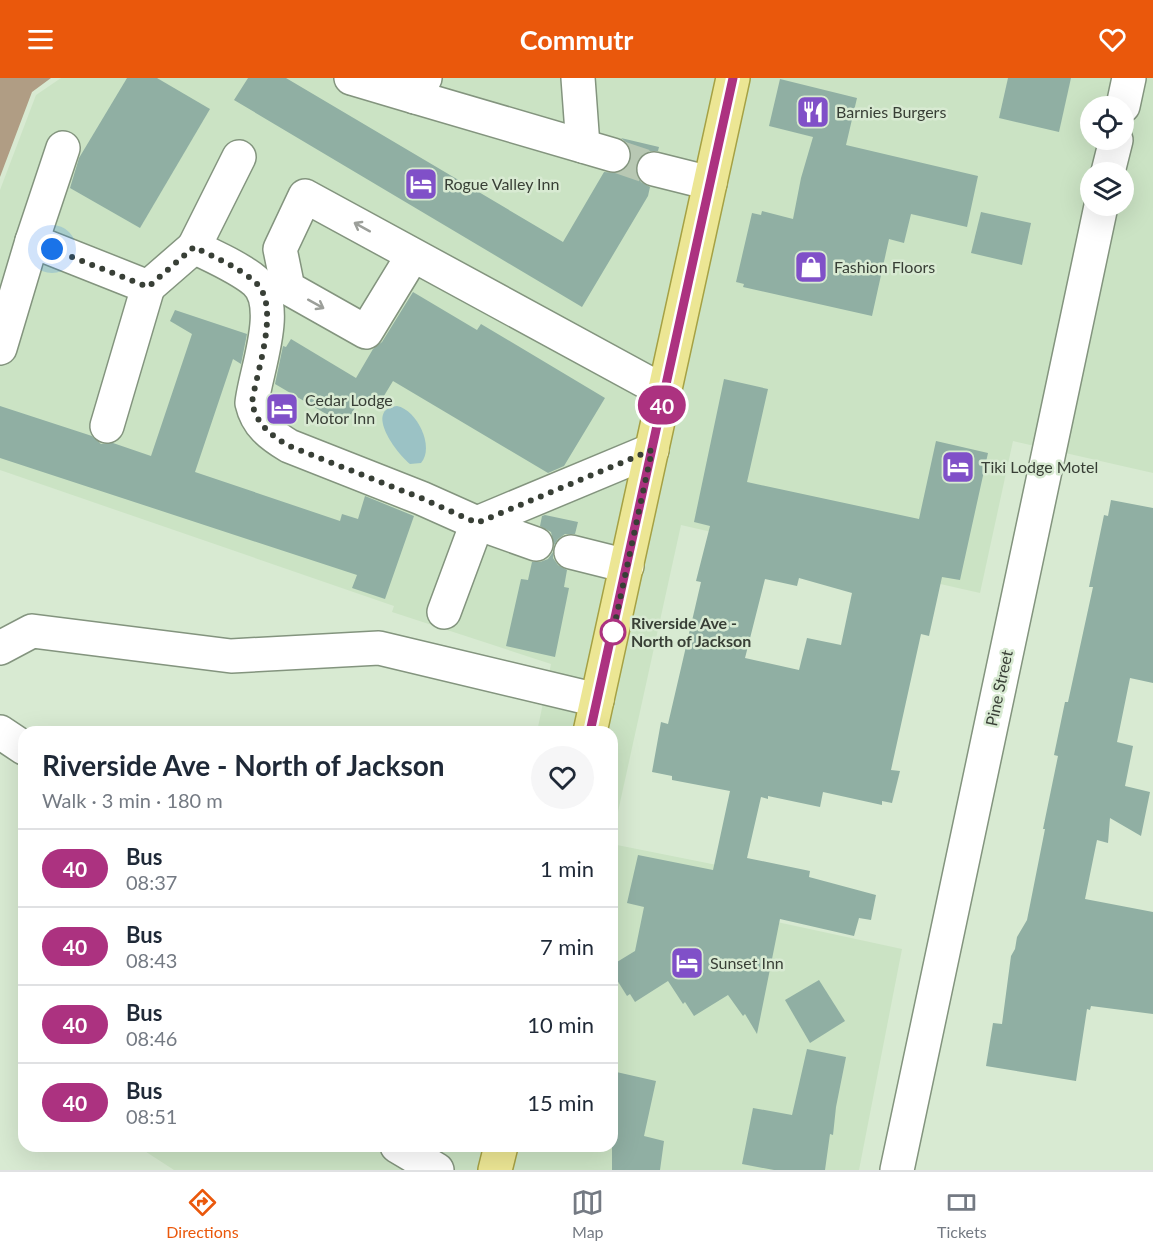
<!DOCTYPE html>
<html lang="en">
<head>
<meta charset="utf-8">
<style>
	body { margin:0; font-family:Lato,sans-serif; background:#f6f6f7; color:#1f2937; height:100vh; display:flex; flex-direction:column; font-size:22px; white-space:nowrap }
	* { box-sizing:border-box; margin:0 }
	p { font-size:20px; color:#747a83 }
	.icon { flex:none; width:33px; height:33px; fill:none; stroke:currentColor; stroke-width:2; stroke-linecap:round; stroke-linejoin:round }
	.map { position:relative; flex:1; overflow:hidden }
	.details { position:absolute; left:18px; top:648px; width:600px; height:426px; display:flex; flex-direction:column; background:#fff; border-radius:18px; box-shadow:0 6px 24px #0002 }
	.details>* { flex:none }
	.badge { padding:0 12px; border-radius:20px; font-size:21px; line-height:39px }
	.fabs { position:absolute; left:1080px; top:18px; display:grid; gap:12px }
	.fabs a { display:grid; place-items:center; width:54px; height:54px; border-radius:50%; background:#fff; box-shadow:0 6px 24px #0002; font-size:30px }
	.you { position:absolute; width:30px; height:30px; margin:-15px; border:4px solid #fff; border-radius:50%; background:#1a73e8; box-shadow:0 0 0 9px #1a73e833 }
	.map>.badge { position:absolute; translate:-50% -50%; box-shadow:0 0 0 3px #fff }
	.round { display:grid; place-items:center; flex:none; width:63px; height:63px; border-radius:32px; background:#f6f6f7 }
	.headline { display:flex; align-items:center; justify-content:space-between; height:102px; padding:0 24px }
	h1 { font-size:28px; font-weight:700; line-height:45px }
	ul { padding:0; list-style:none }
	li { display:flex; align-items:center; gap:18px; height:78px; padding:0 24px; border-top:2px solid #e0e1e3 }
	li div { flex:1 }
	li b { display:block; font-size:22px }
	li em { font-style:normal }
	li .badge { min-width:66px; font-weight:700; text-align:center }
	header { display:flex; justify-content:space-between; align-items:center; height:78px; padding:0 24px; background:#ea580c; color:#fff; font-size:27px; font-weight:700 }
	.tabs { display:flex; justify-content:space-around; align-items:center; height:84px; border-top:2px solid #e0e1e3; background:#fff; font-size:16px; color:#747a83 }
	.tabs a { display:grid; justify-items:center; gap:3px }
	.tabs .active { color:#ea580c }
	.map>svg:first-child { display:block }
</style>
</head>
<body>
<header><svg class="icon" aria-label="menu" viewBox="0 0 24 24"><path d="M4 6h16M4 12h16M4 18h16"/></svg>Commutr<svg class="icon" aria-label="heart" viewBox="0 0 24 24"><path d="M12 20l-8-8c-3-5 5-10 8-4 3-6 11-1 8 4z"/></svg></header>
<div class="map">
<svg width="1153" height="1092" viewBox="0 0 1153 1092">
	<rect width="100%" height="100%" fill="#d8ead2"/>
	<!-- built -->
	<g fill="#cbe3c4" fill-rule="evenodd">
		<path d="M61,0H1153V395L1013,363L980,515L681,447L612,761V654H537L551,586L392,534L394,528L0,392V112L36,17ZM1090,28H1124V62H1090ZM1090,94H1124V128H1090Z"/>
		<polygon points="612,766 752,794 745,837 902,871 859,1092 174,1092 137,1068 612,1068"/>
	</g>
	<!-- forest -->
	<polygon fill="#b09d84" points="0,0 51,0 32,14 0,99"/>
	<!-- water -->
	<path fill="#9bc2c5" d="M397,328C417,332 435,369 421,385L410,386C397,376 363,331 397,328Z"/>
	<!-- building -->
	<g fill="#90afa3" fill-rule="evenodd">
		<polygon points="127,0 157,0 210,31 140,150 70,110 79,80"/>
		<polygon points="248,0 286,0 563,164 604,94 618,95 625,91 631,83 631,72 627,65 621,60 659,69 658,73 648,73 641,78 636,87 636,96 641,104 650,109 648,118 582,229 234,22"/>
		<polygon points="1008,0 1071,0 1059,54 999,40"/>
		<polygon points="780,1 857,20 846,67 978,98 967,149 911,136 904,165 889,161 872,238 743,209 744,206 736,204 752,135 761,137 762,133 793,141 801,100 813,59 769,48"/>
		<polygon points="981,134 1031,145 1022,187 971,175"/>
		<polygon points="413,214 477,252 481,246 605,320 564,388 548,395 393,303 376,331 360,321 345,347 275,306 283,268 286,269 291,261 356,300 373,271 382,264"/>
		<polygon points="175,232 247,256 241,286 233,281 195,394 340,443 342,436 358,441 365,418 414,438 385,521 352,510 357,497 0,380 0,328 92,358 101,366 113,365 151,378 192,256 170,243"/>
		<path d="M724,301L768,311L747,404L919,441L936,363L988,375L960,502L942,499L929,558L921,556L891,692L900,693L892,725L882,723V727L823,714L820,729L768,718V721L761,719L747,780L810,793L809,799L876,817L871,842L859,840L854,858L780,841L757,956L745,936L743,938L728,917L694,938L685,924L683,926L668,903L635,924L630,916L627,918L612,894V887L635,873L644,829L627,825L638,777L713,792L730,713L672,702V698L652,694L661,644L668,646L701,504L696,503L710,448L694,444ZM799,500L852,515L841,567L807,560L799,592L745,580L765,501L797,508Z"/>
		<polygon points="1111,422 1153,430 1153,605 1130,600 1117,664 1133,668 1125,708 1150,714 1141,758 1110,740 1108,765 1097,762 1085,821 1153,834 1153,936 1091,928 1090,932 1087,931 1076,1003 986,988 993,945 1002,946 1011,878 1015,871 1017,859 1027,842 1045,751 1043,751 1058,678 1054,677 1065,624 1068,624 1093,509 1089,509 1104,437 1108,438"/>
		<polygon points="545,437 578,444 575,456 565,456 558,461 554,467 551,454 540,448 542,438"/>
		<polygon points="553,474 553,480 558,487 567,492 564,509 569,510 555,579 506,568 521,501 528,502 532,484 540,484 548,481"/>
		<polygon points="819,902 845,943 810,965 785,922"/>
		<polygon points="807,971 846,979 836,1029 833,1057 830,1056 825,1092 774,1092 742,1086 753,1030 792,1037"/>
		<polygon points="612,993 656,1003 644,1058 664,1063 660,1092 612,1092"/>
	</g>
	<g fill="none" stroke-linecap="round" stroke-linejoin="round">
		<!-- minor-tunnel -->
		<polyline stroke="#b8c8b3" stroke-width="33" stroke-dasharray="33 16" stroke-linecap="butt" points="613,77 654,91"/>
		<defs>
			<g id="minor">
				<polyline points="351,0 415,19"/>
				<polyline points="425,0 415,19 613,77"/>
				<polyline points="578,0 583,68"/>
				<polyline points="1123,28 1129,0"/>
				<polyline points="63,70 32,163 148,209 194,169"/>
				<path d="M239,79L194,169C214,179 238,189 255,203C283,227 255,294 252,325C257,347 271,357 289,368L421,420L477,445L536,466"/>
				<polyline points="654,91 710,105"/>
				<polyline points="1108,94 1116,62"/>
				<polyline points="413,177 366,254 288,210 280,171 305,118 665,314"/>
				<polyline points="0,270 32,163"/>
				<polyline points="107,348 148,209"/>
				<polyline points="571,474 627,488"/>
				<polyline points="444,534 477,445 652,372"/>
				<polyline points="0,570 32,553 231,578 379,570 597,622"/>
				<polyline points="0,654 24,670"/>
				<polyline points="397,1068 437,1092"/>
				<polyline points="897,1092 1101,128"/>
			</g>
			<g id="major">
				<polyline points="590,654 733,0"/>
				<polyline points="495,1092 501,1068"/>
			</g>
		</defs>
		<!-- minor casing -->
		<use href="#minor" stroke="#83947e" stroke-width="36"/>
		<!-- major casing -->
		<use href="#major" stroke="#a5a144" stroke-width="36"/>
		<!-- minor -->
		<use href="#minor" stroke="#fff" stroke-width="33"/>
		<!-- major -->
		<use href="#major" stroke="#ece694" stroke-width="33"/>
	</g>
	<!-- one-way arrows -->
	<defs><path id="oneway-shaft" d="M-6 0H5M1.5-3L5.5 0L1.5 3" fill="none" stroke-width="1.6" stroke-linecap="round" stroke-linejoin="round" transform="scale(1.5)"/></defs>
	<g stroke="#9c9f9a">
		<use href="#oneway-shaft" transform="translate(362 149) rotate(-151)"/>
		<use href="#oneway-shaft" transform="translate(316 226) rotate(29)"/>
	</g>
	<g fill="none" stroke-linecap="round" stroke-linejoin="round">
		<defs>
			<polyline id="line" points="590,654 733,0"/>
		</defs>
		<!-- line casing -->
		<use href="#line" stroke="#fff" stroke-width="14"/>
		<!-- line -->
		<use href="#line" stroke="#ac3280" stroke-width="9"/>
		<!-- walk -->
		<path stroke="#383f36" stroke-width="6" stroke-dasharray="0 10.8" d="M52,171L148,209L194,169C214,179 238,189 255,204C282,227 256,294 252,325C257,347 271,357 289,368L421,420L477,445L652,372L613,554"/>
	</g>
	<!-- icons -->
	<defs>
		<symbol id="restaurant-square" viewBox="-11 -11 22 22"><rect x="-9" y="-9" width="18" height="18" rx="4" fill="#8050c8" stroke="#d8ead2"/><path d="M-5-6h1v4h1v-4h1v4h1v-4h1v5L-1.5 .5V6h-2V.5L-5-1ZM5-6V6H3V1.5H1.5Q1.5-4 5-6Z" fill="#fff"/></symbol>
		<symbol id="hotel-square" viewBox="-11 -11 22 22"><rect x="-9" y="-9" width="18" height="18" rx="4" fill="#8050c8" stroke="#d8ead2"/><path d="M-6-4.5h1.5V1H6V5H4.5V3h-9V5H-6ZM-4 0a1.8 1.8 0 1 1 3.6 0ZM.5 0V-2.5h3Q6-2.5 6 0Z" fill="#fff"/></symbol>
		<symbol id="shop-square" viewBox="-11 -11 22 22"><rect x="-9" y="-9" width="18" height="18" rx="4" fill="#8050c8" stroke="#d8ead2"/><path d="M-5-2.5h2.3a2.7 3.5 0 0 1 5.4 0H5L5.5 6h-11ZM-1.5-2.5h3a1.5 2.3 0 0 0-3 0Z" fill="#fff"/></symbol>
	</defs>
	<g fill-rule="evenodd">
		<use href="#restaurant-square" x="794" y="15" width="38" height="38"/>
		<use href="#hotel-square" x="402" y="87" width="38" height="38"/>
		<use href="#shop-square" x="792" y="170" width="38" height="38"/>
		<use href="#hotel-square" x="263" y="312" width="38" height="38"/>
		<use href="#hotel-square" x="939" y="370" width="38" height="38"/>
		<use href="#hotel-square" x="668" y="866" width="38" height="38"/>
	</g>
	<!-- markers -->
	<circle fill="#fff" stroke="#ac3280" stroke-width="3" cx="613" cy="554" r="12"/>
	<g text-anchor="middle" stroke-width="5" stroke-linejoin="round" paint-order="stroke">
		<!-- poi labels -->
		<g font-size="16" fill="#383f36" stroke="#d8ead2" text-anchor="start">
			<text x="836" y="40">Barnies Burgers</text>
			<text x="444" y="112">Rogue Valley Inn</text>
			<text x="834" y="195">Fashion Floors</text>
			<text x="305" y="328">Cedar Lodge<tspan x="305" dy="18">Motor Inn</tspan></text>
			<text x="981" y="395">Tiki Lodge Motel</text>
			<text x="710" y="891">Sunset Inn</text>
		</g>
		<!-- stop labels -->
		<g font-size="16" font-weight="bold" fill="#383f36" stroke="#d8ead2" text-anchor="start">
			<text x="631" y="551">Riverside Ave -<tspan x="631" dy="18">North of Jackson</tspan></text>
		</g>
		<!-- street labels -->
		<g font-size="16" fill="#383f36" stroke="#d8ead2">
			<text transform="translate(999 610) rotate(-78)" y="6">Pine Street</text>
		</g>
	</g>
</svg>
<div class="fabs">
<a><svg class="icon" aria-label="locate" viewBox="0 0 24 24"><circle cx="12" cy="12" r="6"/><path d="M12 2v4M12 18v4M2 12h4M18 12h4"/></svg></a>
<a><svg class="icon" aria-label="layers" viewBox="0 0 24 24"><path d="M12 4l9 5-9 5-9-5zM3 14l9 5 9-5"/></svg></a>
</div>
<div class="you" style="left:52px;top:171px"></div>
<b class="badge" style="left:662px;top:327px;background:#ac3280;color:#fff">40</b>
<section class="details">
<div class="headline"><div><h1>Riverside Ave - North of Jackson</h1><p>Walk · 3 min · 180 m</p></div><a class="round"><svg class="icon" aria-label="heart" viewBox="0 0 24 24"><path d="M12 20l-8-8c-3-5 5-10 8-4 3-6 11-1 8 4z"/></svg></a></div>
<ul>
<li><span class="badge" style="background:#ac3280;color:#fff">40</span><div><b>Bus</b><p>08:37</p></div><em>1 min</em></li>
<li><span class="badge" style="background:#ac3280;color:#fff">40</span><div><b>Bus</b><p>08:43</p></div><em>7 min</em></li>
<li><span class="badge" style="background:#ac3280;color:#fff">40</span><div><b>Bus</b><p>08:46</p></div><em>10 min</em></li>
<li><span class="badge" style="background:#ac3280;color:#fff">40</span><div><b>Bus</b><p>08:51</p></div><em>15 min</em></li>
</ul>
</section>
</div>
<nav class="tabs">
<a class="active"><svg class="icon" aria-label="directions" viewBox="0 0 24 24"><path d="M12 3l9 9-9 9-9-9zM9 14v-3h6M13 9l2 2-2 2"/></svg>Directions</a>
<a><svg class="icon" aria-label="map" viewBox="0 0 24 24"><path d="M3 6l6-2 6 2 6-2v14l-6 2-6-2-6 2zM9 4v14M15 6v14"/></svg>Map</a>
<a><svg class="icon" aria-label="tickets" viewBox="0 0 24 24"><path d="M3 7h18v10H3zM15 7v10"/></svg>Tickets</a>
</nav>
</body>
</html>
